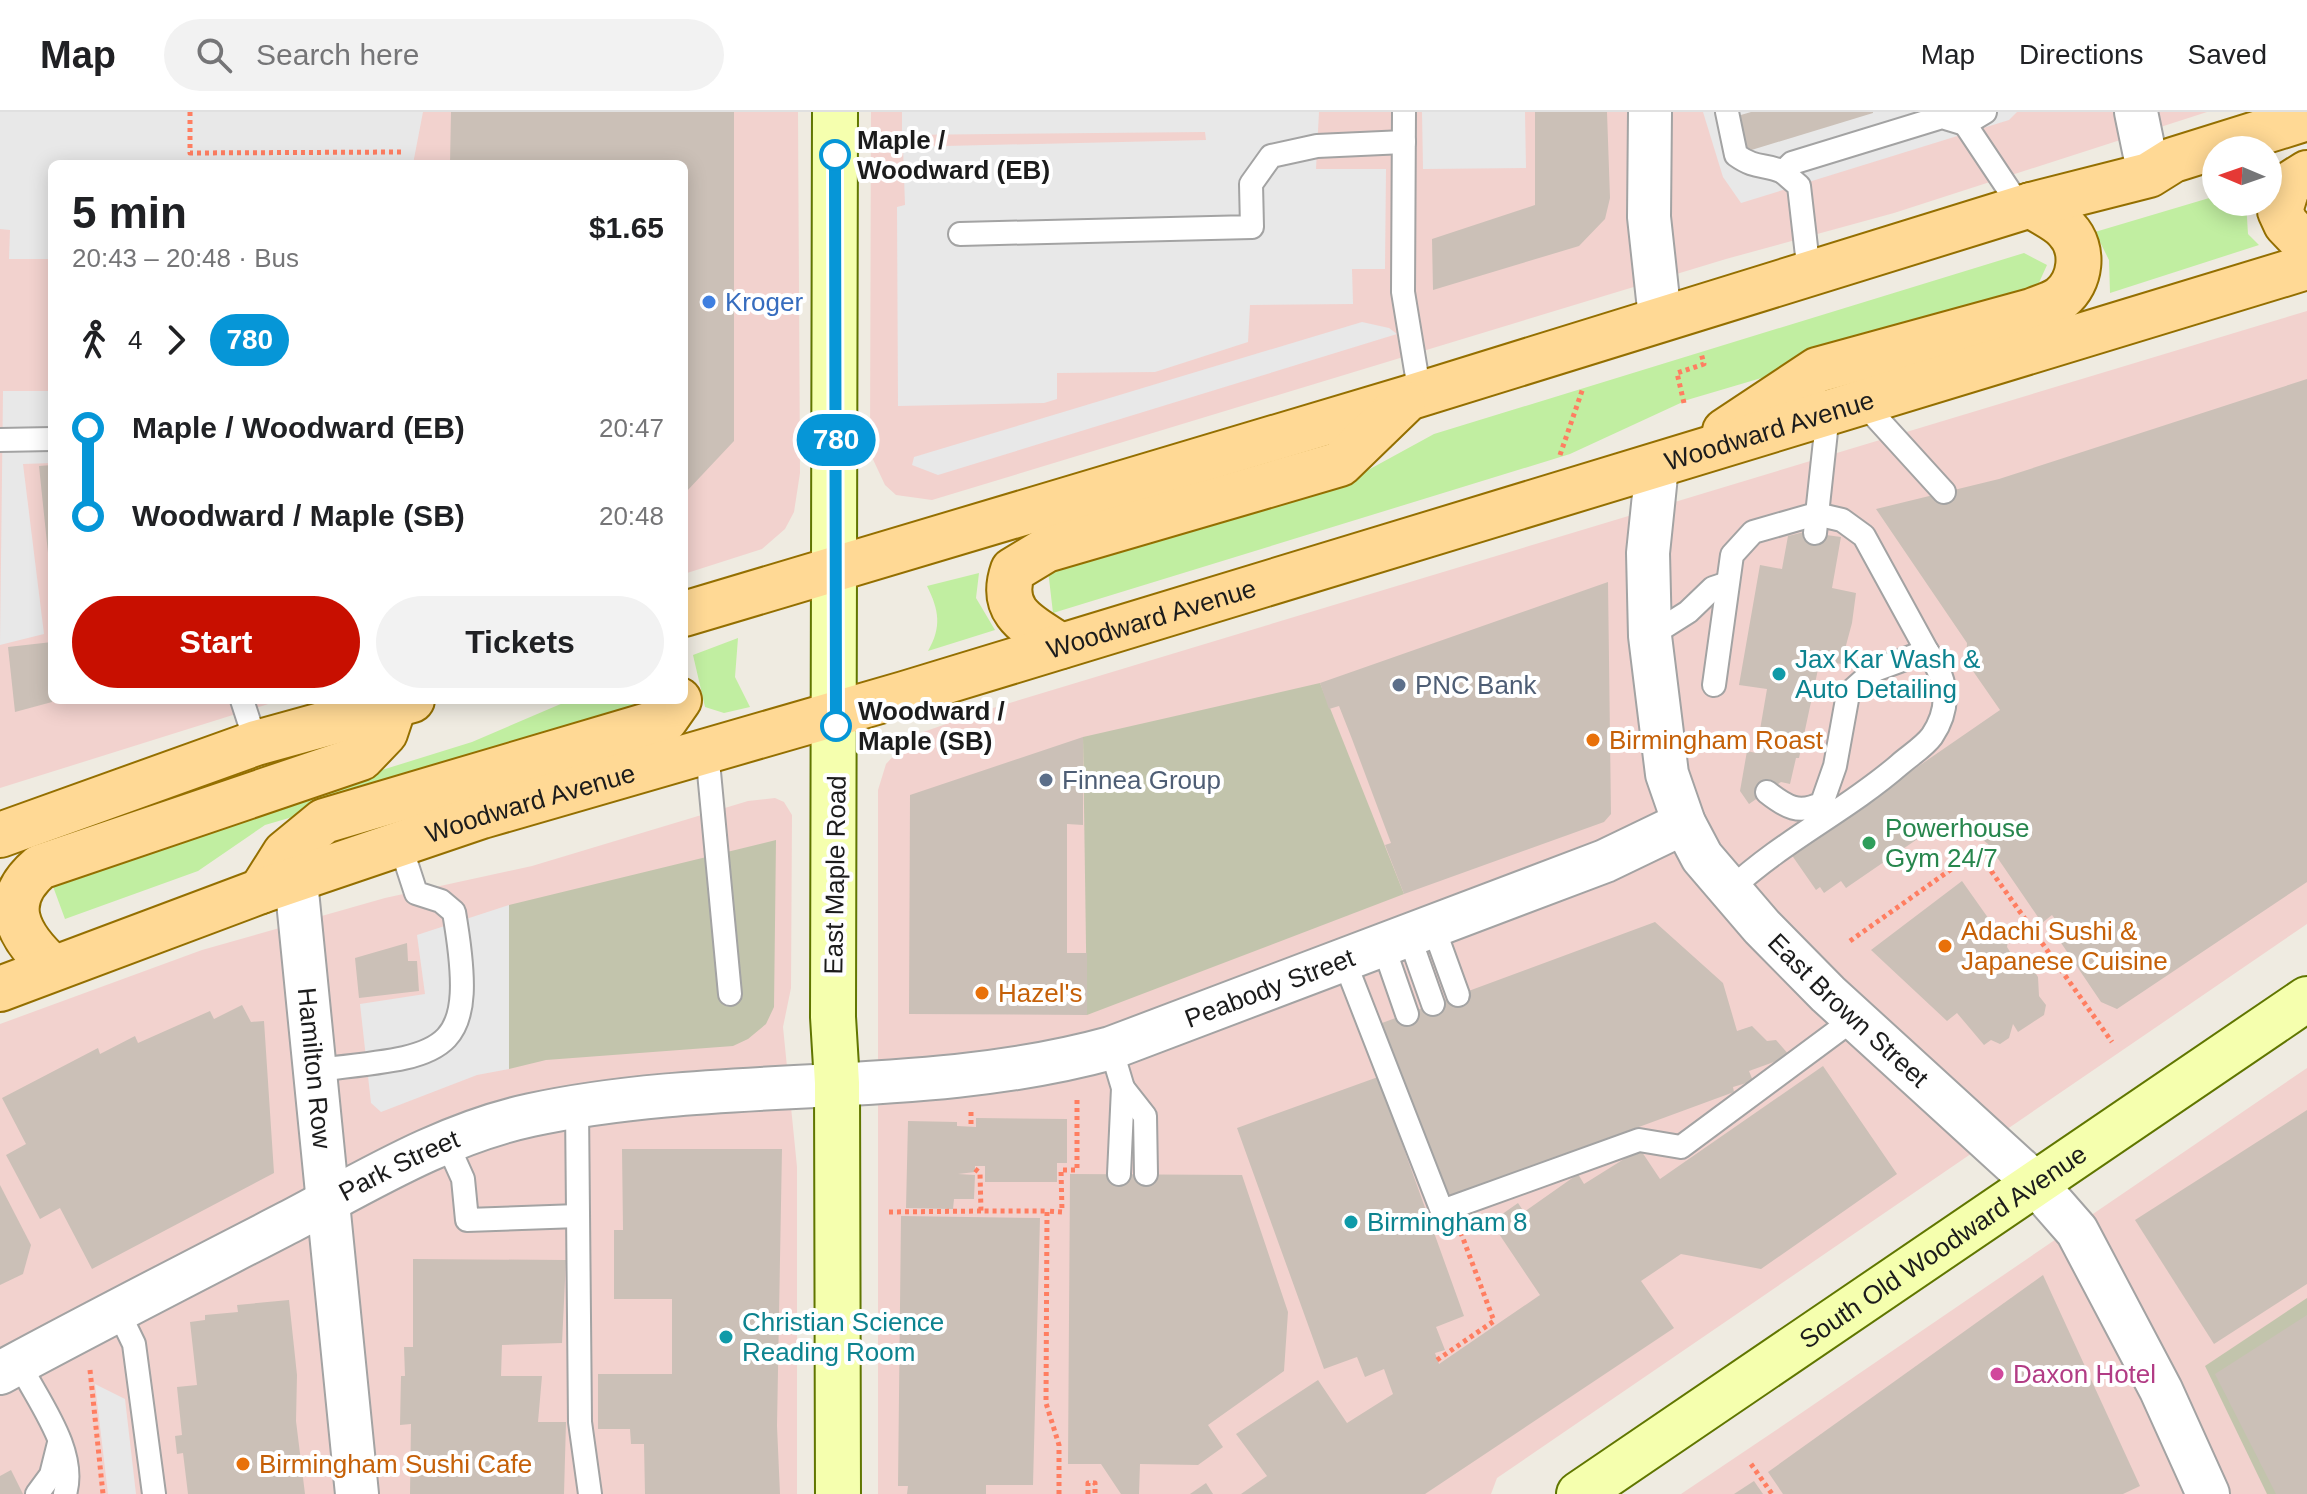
<!DOCTYPE html>
<html lang="en">
<head>
<meta charset="utf-8">
<style>
	body { margin:0; font-family:Arial,sans-serif; background:#f2f2f2; color:#202124; height:100vh; display:flex; flex-direction:column; font-size:30px; white-space:nowrap }
	* { box-sizing:border-box; margin:0 }
	p { font-size:26px; color:#757577 }
	.icon { flex:none; width:44px; height:44px; fill:none; stroke:currentColor; stroke-width:2; stroke-linecap:round; stroke-linejoin:round }
	.map { position:relative; flex:1; overflow:hidden }
	.sheet { position:absolute; left:48px; top:48px; width:640px; height:544px; display:flex; flex-direction:column; background:#fff; border-radius:12px; box-shadow:0 4px 20px #0003 }
	.sheet>* { flex:none }
	.badge { padding:0 16px; border-radius:26px; font-size:28px; line-height:52px }
	.needle { width:52px; rotate:272deg }
	.buttons { position:absolute; left:2202px; top:24px; display:grid; gap:16px }
	.buttons a { display:grid; place-items:center; width:80px; height:80px; border-radius:50%; background:#fff; box-shadow:0 4px 20px #0003; font-size:40px }
	.map>.badge { position:absolute; translate:-50% -50%; box-shadow:0 0 0 4px #fff }
	.legs { display:flex; align-items:center; gap:12px; height:88px; padding:0 24px; font-size:26px }
	.legs p { margin-inline-start:auto }
	.headline { display:flex; align-items:center; justify-content:space-between; height:136px; padding:0 24px }
	h1 { font-size:44px; font-weight:700; line-height:60px }
	.button { display:flex; gap:16px; margin-top:auto; padding:16px 24px }
	.button a { flex:1; height:92px; border-radius:48px; background:#c80f00; color:#fff; font-size:32px; font-weight:700; line-height:92px; text-align:center }
	.button a+a { background:#f2f2f2; color:#202124 }
	ul { padding:0 24px; list-style:none }
	li { display:flex; align-items:center; gap:28px; height:88px; font-size:30px }
	li i { display:grid; place-items:center; width:12px; height:100%; margin:0 10px; background:currentColor }
	li i::after { content:''; width:20px; height:20px; margin:-10px; border:6px solid; border-radius:50%; background:#fff }
	li p { margin-inline-start:auto }
	li:first-child i { background:linear-gradient(#0000 50%,currentColor 0) }
	li:last-child i { background:linear-gradient(currentColor 50%,#0000 0) }
	header { display:flex; align-items:center; gap:48px; box-sizing:border-box; height:112px; padding:0 40px; background:#fff; border-bottom:2px solid #e0e0e0 }
	header strong { font-size:38px }
	nav { display:flex; gap:44px; margin-inline-start:auto; font-size:28px }
	.search { width:560px; height:72px; background:#f2f2f2; display:flex; align-items:center; gap:20px; box-sizing:border-box; padding:0 28px; border-radius:44px; color:#757577; font-size:30px }
	.map>svg:first-child { display:block }
</style>
</head>
<body>
<header>
<strong>Map</strong>
<div class="search"><svg class="icon" aria-label="search" viewBox="0 0 24 24"><circle cx="10" cy="10" r="6"/><path d="M15 15l6 6"/></svg>Search here</div>
<nav><a>Map</a><a>Directions</a><a>Saved</a></nav>
</header>
<div class="map">
<svg width="2307" height="1382" viewBox="0 0 2307 1382">
	<rect width="100%" height="100%" fill="#efebe1"/>
	<!-- commercial -->
	<g fill="#f2d2ce">
		<polygon points="0,0 798,0 800,361 794,400 785,417 762,437 684,462 684,52 52,52 52,588 281,588 0,676"/>
		<polygon points="871,0 2207,0 1894,101 1726,147 932,388 896,383 885,373 870,341"/>
		<polygon points="2307,199 2307,812 1497,1366 1491,1382 878,1382 878,678 886,652 912,624 983,599"/>
		<polygon points="775,686 784,690 792,703 791,876 783,915 797,1055 797,1382 0,1382 0,912 202,838 385,786 532,754 748,689"/>
		<polygon points="2307,956 2307,1382 1681,1382 1791,1308"/>
	</g>
	<!-- construction -->
	<g fill="#c2c4ac">
		<polygon points="1320,571 1404,782 1087,903 1083,625"/>
		<polygon points="776,728 774,895 766,912 748,927 733,934 546,948 509,957 509,793"/>
		<polygon points="2307,1186 2307,1382 2267,1382 2205,1254"/>
	</g>
	<!-- grass -->
	<g fill="#c1eea1">
		<polygon points="2216,84 2216,90 2246,90 2248,122 2259,133 2110,181 2109,148 2095,120"/>
		<polygon points="2024,141 2047,153 2032,186 1687,288 1570,342 1053,501 1048,458 1348,369 1434,322"/>
		<path d="M979,461L976,486L995,518L928,539C942,515 939,498 927,474Z"/>
		<polygon points="738,526 735,565 750,595 724,601 705,595 693,543"/>
		<polygon points="570,588 633,588 636,605 265,713 198,759 65,807 51,769 266,694 472,630"/>
	</g>
	<!-- parking -->
	<g fill="#e8e8e8">
		<polygon points="0,0 423,0 413,52 52,52 52,147 9,147 10,118 0,117"/>
		<polygon points="902,0 1319,0 1316,57 1386,57 1385,157 1352,157 1353,192 1250,193 1248,230 1155,260 1057,261 1057,287 1044,291 898,294 897,95 905,93 903,35 1206,28 1205,20 902,23"/>
		<polygon points="1422,0 1525,0 1526,56 1423,57"/>
		<polygon points="1703,0 2017,0 2009,8 1741,91 1723,65"/>
		<polygon points="1362,210 1389,216 1397,222 938,363 912,353 914,345"/>
		<polygon points="3,279 52,279 52,351 23,352 44,522 0,533"/>
		<polygon points="509,793 509,957 477,963 381,1000 371,991 360,892 425,882 417,823"/>
		<polygon points="95,1272 125,1287 136,1382 108,1382"/>
	</g>
	<!-- building -->
	<g fill="#cbc0b7">
		<polygon points="451,0 734,0 734,329 686,380 684,52 450,52"/>
		<polygon points="1535,0 1607,0 1610,86 1605,107 1579,134 1433,178 1432,127 1535,93"/>
		<polygon points="1751,0 1873,0 1873,1 1745,40 1734,5"/>
		<polygon points="2307,267 2307,770 2117,897 2101,890 2055,822 2062,817 2052,803 2042,811 1988,732 1963,712 1932,717 1846,776 1841,769 1824,781 1820,775 1816,778 1791,742 2000,598 1966,549 1967,531 1876,397 1999,367"/>
		<polygon points="52,353 52,459 50,460 39,354"/>
		<polygon points="1804,420 1841,425 1832,476 1856,481 1852,511 1841,552 1820,548 1799,646 1796,646 1790,672 1781,670 1749,692 1740,679 1747,639 1756,641 1767,577 1739,573 1760,453 1782,457 1788,424"/>
		<polygon points="1608,470 1611,702 1604,710 1404,782 1385,733 1391,731 1352,627 1339,594 1329,597 1320,571"/>
		<polygon points="52,530 52,590 15,600 8,535"/>
		<polygon points="1083,625 1083,713 1067,712 1067,841 1087,841 1087,903 909,902 910,683"/>
		<polygon points="1962,769 1991,810 2004,814 2009,821 2007,835 2022,859 2034,859 2038,865 2039,884 2046,893 2044,903 2018,920 2013,912 2009,926 2000,932 1991,928 1984,933 1957,901 1947,909 1871,838"/>
		<polygon points="1655,810 1723,871 1737,919 1752,914 1767,929 1776,928 1790,944 1749,959 1753,969 1733,975 1734,980 1446,1086 1382,911"/>
		<polygon points="407,831 408,849 417,849 419,879 359,886 355,846"/>
		<polygon points="242,893 251,910 264,909 274,1061 92,1157 60,1096 40,1107 6,1043 26,1032 2,986 98,936 100,942 135,924 138,931 210,899 214,907"/>
		<polygon points="1823,954 1897,1062 1761,1157 1681,1142 1641,1169 1674,1216 1425,1382 1241,1382 1267,1364 1236,1322 1318,1268 1347,1311 1393,1282 1384,1257 1365,1265 1357,1245 1324,1257 1237,1016 1378,965 1464,1204 1436,1215 1445,1238 1435,1241 1439,1252 1540,1183 1491,1110 1518,1091 1524,1100 1578,1062 1584,1072 1640,1037 1660,1067"/>
		<polygon points="2307,998 2307,1172 2214,1232 2135,1108"/>
		<polygon points="976,1006 1067,1007 1067,1051 1057,1051 1057,1070 985,1070 985,1054 975,1054 975,1060 958,1062 975,1063 974,1087 954,1087 953,1097 906,1096 908,1009 957,1010 957,1014 976,1015"/>
		<polygon points="622,1037 782,1037 777,1314 780,1382 645,1382 644,1332 631,1332 630,1317 598,1317 598,1262 672,1262 672,1187 614,1187 614,1118 623,1118"/>
		<polygon points="1070,1062 1242,1063 1288,1200 1284,1259 1208,1313 1223,1335 1198,1353 1140,1352 1139,1382 1121,1382 1101,1352 1068,1352"/>
		<polygon points="0,1073 31,1133 23,1162 0,1173"/>
		<polygon points="901,1104 1040,1106 1033,1373 986,1373 986,1382 907,1382 908,1374 898,1374"/>
		<polygon points="413,1147 566,1148 562,1231 502,1233 501,1264 542,1264 538,1310 566,1310 564,1382 410,1382 411,1312 400,1313 401,1264 405,1264 404,1235 413,1235"/>
		<polygon points="2043,1163 2140,1374 2123,1382 1783,1382 1768,1360"/>
		<polygon points="289,1188 297,1263 296,1309 305,1382 188,1382 183,1341 177,1342 175,1324 182,1323 177,1275 197,1273 190,1210 205,1208 205,1203 238,1200 237,1193"/>
		<polygon points="2307,1203 2307,1382 2276,1382 2215,1262"/>
		<polygon points="11,1358 23,1382 0,1382 0,1364"/>
		<polygon points="1754,1369 1763,1382 1734,1382"/>
		<polygon points="1206,1371 1213,1382 1190,1382"/>
	</g>
	<g fill="none" stroke-linecap="round" stroke-linejoin="round">
		<defs>
			<g id="lane">
				<polyline points="1404,0 1403,180 1420,283"/>
				<path d="M1727,0L1736,43C1757,58 1764,51 1783,60L1792,51L1942,5L1965,12L1985,0"/>
				<polyline points="1965,12 2021,96"/>
				<polyline points="1783,60 1799,74 1809,161"/>
				<polyline points="960,122 1252,115 1251,72 1271,44 1317,34 1404,30"/>
				<polyline points="1863,291 1944,380"/>
				<polyline points="0,328 52,327"/>
				<polyline points="1815,421 1828,301"/>
				<polyline points="1650,524 1688,500 1713,476 1725,472"/>
				<polyline points="1714,573 1732,443 1753,420 1816,402 1842,408 1864,424 1927,539"/>
				<polyline points="242,588 256,631"/>
				<polyline points="707,639 730,882"/>
				<path d="M1730,778C1782,729 1846,699 1899,653C1909,644 1924,635 1932,624C1952,594 1947,566 1927,539L1875,558L1848,582L1835,654L1822,691C1799,703 1786,695 1767,680"/>
				<polyline points="1433,814 1458,883"/>
				<polyline points="1409,824 1433,892"/>
				<polyline points="1383,833 1407,902"/>
				<polyline points="1344,848 1442,1099 1639,1028 1681,1035 1855,906"/>
				<polyline points="1111,936 1123,976 1119,1062"/>
				<path d="M316,958C448,943 479,946 454,800L441,789L416,781L400,732"/>
				<polyline points="1123,976 1145,1004 1146,1062"/>
				<polyline points="577,995 580,1310 590,1382"/>
				<polyline points="446,1029 463,1067 467,1108 578,1104"/>
				<polyline points="118,1199 134,1232 154,1382"/>
				<path d="M19,1251C37,1288 78,1339 65,1382"/>
				<polyline points="37,1382 51,1363 59,1331"/>
			</g>
			<g id="street">
				<polyline points="1650,0 1649,105 1660,206"/>
				<polyline points="2136,0 2149,63"/>
				<path id="s1" d="M1657,354L1648,441L1650,524L1667,662L1684,711L1702,745L1762,815L1828,882L2035,1071L2077,1119L2161,1278L2208,1382"/>
				<path id="s2" d="M296,769L357,1382"/>
				<path id="s3" d="M0,1261C96,1209 192,1160 289,1110C367,1069 443,1022 531,1003C722,962 923,988 1111,936L1605,749L1684,711"/>
			</g>
			<g id="secondary">
				<polyline points="835,0 833,905 837,971 838,1382"/>
				<path id="s4" d="M1579,1382L2307,887"/>
			</g>
			<g id="primary">
				<polyline points="2307,61 2288,73 2280,99 2286,112 2307,134"/>
				<path d="M1725,319L1817,258L2032,199C2041,195 2053,192 2061,186C2081,170 2085,137 2067,118C2059,108 2042,101 2031,93"/>
				<polyline points="684,502 1408,286 2031,93 2149,63 2173,48 2307,6"/>
				<path d="M1061,534C1030,514 998,501 1013,458L1046,438L1340,352L1403,291"/>
				<polyline points="0,723 256,631 412,588"/>
				<polyline points="261,779 285,741 324,709 665,608 679,588"/>
				<path d="M52,855C16,822 0,789 40,755L361,646L385,621L394,594"/>
				<path id="s5" d="M0,877L261,779L482,704L904,582L2307,155"/>
			</g>
		</defs>
		<!-- lane casing -->
		<use href="#lane" stroke="#a3a3a3" stroke-width="26"/>
		<!-- street casing -->
		<use href="#street" stroke="#a3a3a3" stroke-width="46"/>
		<!-- secondary casing -->
		<use href="#secondary" stroke="#607600" stroke-width="48"/>
		<!-- primary casing -->
		<use href="#primary" stroke="#946f00" stroke-width="48"/>
		<!-- path -->
		<g stroke="#ff7e61" stroke-width="5" stroke-dasharray="4 4" stroke-linecap="butt">
			<polyline points="190,0 190,41 402,40"/>
			<polyline points="1684,291 1677,261 1704,252 1701,241"/>
			<polyline points="1560,343 1583,276"/>
			<polyline points="1850,829 1960,751 1989,756 2112,930"/>
			<polyline points="971,1000 971,1014"/>
			<polyline points="975,1057 980,1061 981,1099 1047,1099"/>
			<polyline points="889,1100 981,1099"/>
			<polyline points="1437,1248 1494,1209 1461,1121"/>
			<polyline points="90,1258 103,1382"/>
			<polyline points="1751,1352 1772,1382"/>
			<polyline points="1059,1382 1059,1333 1046,1291 1047,1099 1062,1100 1061,1058 1077,1058 1077,986"/>
			<polyline points="1088,1382 1088,1371 1095,1371 1095,1382"/>
		</g>
		<!-- lane -->
		<use href="#lane" stroke="#fff" stroke-width="22"/>
		<!-- street -->
		<use href="#street" stroke="#fff" stroke-width="42"/>
		<!-- secondary -->
		<use href="#secondary" stroke="#f5ffae" stroke-width="44"/>
		<!-- primary -->
		<use href="#primary" stroke="#ffd995" stroke-width="44"/>
	</g>
	<g fill="none" stroke-linecap="round" stroke-linejoin="round">
		<defs>
			<polyline id="line-1" points="835,43 836,614"/>
		</defs>
		<!-- line-1 casing -->
		<use href="#line-1" stroke="#fff" stroke-width="18"/>
		<!-- line-1 -->
		<use href="#line-1" stroke="#0696d7" stroke-width="12"/>
	</g>
	<!-- markers -->
	<g fill="#fff" stroke="#0696d7" stroke-width="4">
		<circle cx="835" cy="43" r="14"/>
		<circle cx="836" cy="614" r="14"/>
	</g>
	<circle fill="#3f7fe0" stroke="#fff" stroke-width="3" cx="709" cy="190" r="8"/>
	<g fill="#0f9aa8" stroke="#fff" stroke-width="3">
		<circle cx="1779" cy="562" r="8"/>
		<circle cx="1351" cy="1110" r="8"/>
		<circle cx="726" cy="1225" r="8"/>
	</g>
	<g fill="#5c6f8a" stroke="#fff" stroke-width="3">
		<circle cx="1399" cy="573" r="8"/>
		<circle cx="1046" cy="668" r="8"/>
	</g>
	<g fill="#e8710a" stroke="#fff" stroke-width="3">
		<circle cx="1593" cy="628" r="8"/>
		<circle cx="1945" cy="834" r="8"/>
		<circle cx="982" cy="881" r="8"/>
		<circle cx="243" cy="1352" r="8"/>
	</g>
	<circle fill="#2e9e5b" stroke="#fff" stroke-width="3" cx="1869" cy="731" r="8"/>
	<circle fill="#d1479c" stroke="#fff" stroke-width="3" cx="1997" cy="1262" r="8"/>
	<g text-anchor="middle" stroke-width="8" stroke-linejoin="round" paint-order="stroke">
		<!-- stop labels -->
		<g font-size="26" font-weight="bold" fill="#1c1c1c" stroke="#fff" text-anchor="start">
			<text x="857" y="37">Maple /<tspan x="857" dy="30">Woodward (EB)</tspan></text>
			<text x="858" y="608">Woodward /<tspan x="858" dy="30">Maple (SB)</tspan></text>
		</g>
		<!-- shop labels -->
		<g font-size="26" fill="#366cbe" stroke="#fff" text-anchor="start">
			<text x="725" y="199">Kroger</text>
		</g>
		<!-- street labels -->
		<g font-size="26" fill="#1c1c1c" stroke="#fff">
			<text dy="9" stroke="none"><textPath href="#s5" startOffset="1856">Woodward Avenue</textPath></text>
			<text dy="9" stroke="none"><textPath href="#s5" startOffset="1210">Woodward Avenue</textPath></text>
			<text dy="9" stroke="none"><textPath href="#s5" startOffset="562">Woodward Avenue</textPath></text>
			<text transform="translate(835 763) rotate(-89)" y="9">East Maple Road</text>
			<text dy="9" stroke="none"><textPath href="#s3" startOffset="1346">Peabody Street</textPath></text>
			<text dy="9" stroke="none"><textPath href="#s1" startOffset="612">East Brown Street</textPath></text>
			<text dy="9" stroke="none"><textPath href="#s2" startOffset="188">Hamilton Row</textPath></text>
			<text dy="9" stroke="none"><textPath href="#s3" startOffset="450">Park Street</textPath></text>
			<text dy="9" stroke="none"><textPath href="#s4" startOffset="440">South Old Woodward Avenue</textPath></text>
		</g>
		<!-- culture labels -->
		<g font-size="26" fill="#0d838f" stroke="#fff" text-anchor="start">
			<text x="1795" y="556">Jax Kar Wash &amp;<tspan x="1795" dy="30">Auto Detailing</tspan></text>
			<text x="1367" y="1119">Birmingham 8</text>
			<text x="742" y="1219">Christian Science<tspan x="742" dy="30">Reading Room</tspan></text>
		</g>
		<!-- service labels -->
		<g font-size="26" fill="#4e5e75" stroke="#fff" text-anchor="start">
			<text x="1415" y="582">PNC Bank</text>
			<text x="1062" y="677">Finnea Group</text>
		</g>
		<!-- food labels -->
		<g font-size="26" fill="#c56008" stroke="#fff" text-anchor="start">
			<text x="1609" y="637">Birmingham Roast</text>
			<text x="1961" y="828">Adachi Sushi &amp;<tspan x="1961" dy="30">Japanese Cuisine</tspan></text>
			<text x="998" y="890">Hazel's</text>
			<text x="259" y="1361">Birmingham Sushi Cafe</text>
		</g>
		<!-- leisure labels -->
		<g font-size="26" fill="#27864d" stroke="#fff" text-anchor="start">
			<text x="1885" y="725">Powerhouse<tspan x="1885" dy="30">Gym 24/7</tspan></text>
		</g>
		<!-- hotel labels -->
		<g font-size="26" fill="#b23c85" stroke="#fff" text-anchor="start">
			<text x="2013" y="1271">Daxon Hotel</text>
		</g>
	</g>
</svg>
<div class="buttons">
<a><svg class="needle" viewBox="-14 -14 28 28"><path d="M0-13l5 13h-10z" fill="#e53935"/><path d="M0 13l5-13h-10z" fill="#757577"/></svg></a>
</div>
<b class="badge" style="left:836px;top:328px;background:#0696d7;color:#fff">780</b>
<section class="sheet">
<div class="headline"><div><h1>5 min</h1><p>20:43 – 20:48 · Bus</p></div><b>$1.65</b></div>
<div class="legs"><svg class="icon" aria-label="walk" viewBox="0 0 24 24"><circle cx="13" cy="4" r="2"/><path d="M13 8l-2 6 4 7M11 14l-3 7M7 12l3-4h3l4 4"/></svg>4<svg class="icon" aria-label="forward" viewBox="0 0 24 24"><path d="M9 5l7 7-7 7"/></svg><b class="badge" style="background:#0696d7;color:#fff">780</b></div>
<ul>
<li><i style="color:#0696d7"></i><b>Maple / Woodward (EB)</b><p>20:47</p></li>
<li><i style="color:#0696d7"></i><b>Woodward / Maple (SB)</b><p>20:48</p></li>
</ul>
<div class="button"><a>Start</a><a>Tickets</a></div>
</section>
</div>
</body>
</html>
